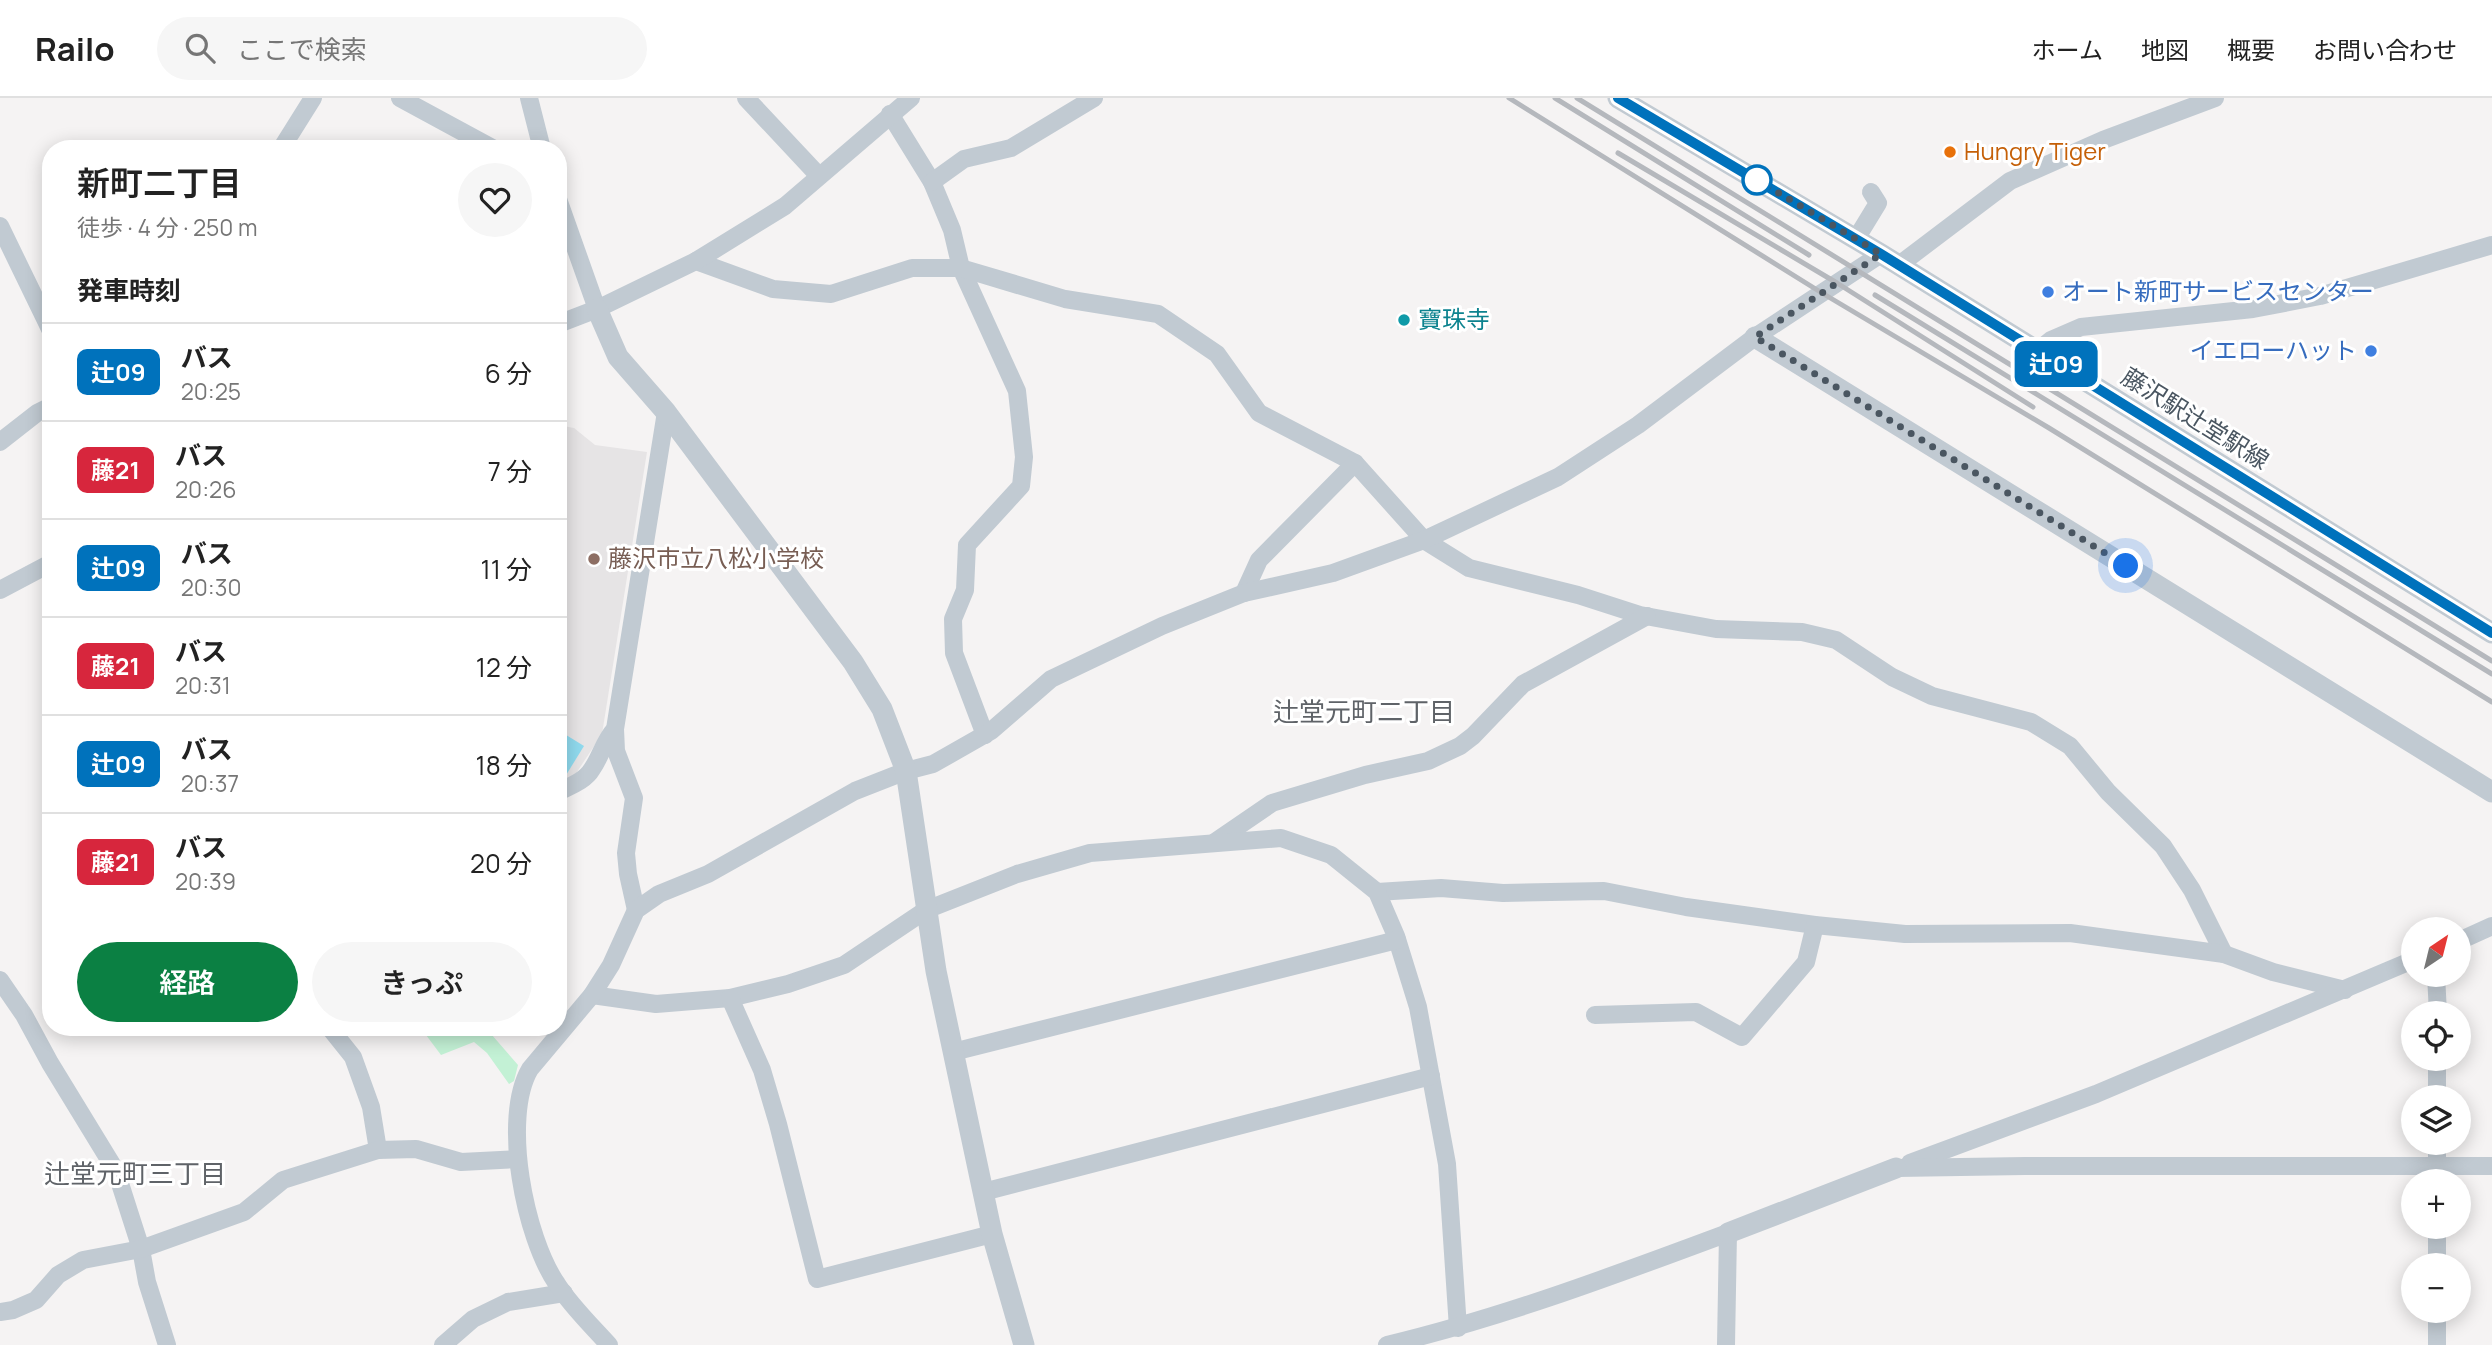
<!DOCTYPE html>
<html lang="ja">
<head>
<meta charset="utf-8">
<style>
	body { margin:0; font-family:Manrope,"Noto Sans JP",sans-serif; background:#f6f6f6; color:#222; height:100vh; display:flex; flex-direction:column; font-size:26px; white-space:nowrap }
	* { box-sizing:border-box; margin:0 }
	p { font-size:23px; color:#767676 }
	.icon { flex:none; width:38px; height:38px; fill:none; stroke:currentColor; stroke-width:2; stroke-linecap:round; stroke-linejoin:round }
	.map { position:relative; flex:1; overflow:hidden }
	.details { position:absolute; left:42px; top:42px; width:525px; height:896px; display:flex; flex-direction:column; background:#fff; border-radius:28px; box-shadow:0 4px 18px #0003 }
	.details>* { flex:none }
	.badge { padding:0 14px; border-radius:10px; font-size:24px; line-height:46px }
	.needle { width:46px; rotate:35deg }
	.fabs { position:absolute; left:2401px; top:819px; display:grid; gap:14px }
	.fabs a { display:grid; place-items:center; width:70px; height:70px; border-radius:50%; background:#fff; box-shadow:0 4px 18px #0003; font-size:35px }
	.you { position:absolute; width:35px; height:35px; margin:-18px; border:5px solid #fff; border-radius:50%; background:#1a73e8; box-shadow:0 0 0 10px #1a73e833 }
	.map>.badge { position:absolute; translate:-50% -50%; box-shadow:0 0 0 4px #fff }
	h2 { padding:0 35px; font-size:26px; line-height:63px }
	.round { display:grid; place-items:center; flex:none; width:74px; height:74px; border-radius:37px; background:#f6f6f6 }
	.overview { display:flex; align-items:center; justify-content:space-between; height:119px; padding:0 35px }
	h1 { font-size:33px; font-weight:600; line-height:52px }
	.cta { display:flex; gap:14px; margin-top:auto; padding:14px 35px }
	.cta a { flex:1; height:80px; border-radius:42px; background:#0b8043; color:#fff; font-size:28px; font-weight:600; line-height:80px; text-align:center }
	.cta a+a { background:#f6f6f6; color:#222 }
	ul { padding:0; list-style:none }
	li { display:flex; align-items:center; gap:21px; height:98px; padding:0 35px; border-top:2px solid #e0e0e0 }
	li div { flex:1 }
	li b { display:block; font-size:26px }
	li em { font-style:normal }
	li .badge { min-width:77px; font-weight:700; text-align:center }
	header { display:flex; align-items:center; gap:42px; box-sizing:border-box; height:98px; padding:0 35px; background:#fff; border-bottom:2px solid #e0e0e0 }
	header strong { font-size:33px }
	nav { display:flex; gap:38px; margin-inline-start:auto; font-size:24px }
	.search { width:490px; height:63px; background:#f6f6f6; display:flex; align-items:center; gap:18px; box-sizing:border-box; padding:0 24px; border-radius:38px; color:#767676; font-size:26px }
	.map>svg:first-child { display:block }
</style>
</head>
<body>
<header>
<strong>Railo</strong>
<div class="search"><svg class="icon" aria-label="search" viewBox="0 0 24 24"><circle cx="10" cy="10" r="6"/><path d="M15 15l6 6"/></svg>ここで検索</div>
<nav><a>ホーム</a><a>地図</a><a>概要</a><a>お問い合わせ</a></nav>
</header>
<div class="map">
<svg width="2492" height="1247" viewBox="0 0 2492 1247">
	<rect width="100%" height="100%" fill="#f5f3f3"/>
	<!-- education -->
	<polygon fill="#e6e4e5" points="558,327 574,330 595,347 647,354 602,636 571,683 558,689"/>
	<!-- green -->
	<polygon fill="#c3f1d5" points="420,929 485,929 518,967 514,983 509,986 487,955 474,944 441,957"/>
	<!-- water -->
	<polygon fill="#90daee" points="558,632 584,648 563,682 558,679"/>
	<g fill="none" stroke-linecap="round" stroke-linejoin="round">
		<!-- minor -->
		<g stroke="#c1cad2" stroke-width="18">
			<polyline points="400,0 494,51"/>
			<polyline points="529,0 542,51"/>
			<polyline points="746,0 819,78"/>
			<polyline points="890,16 932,84 952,132 961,170 1017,293 1024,359 1021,388 967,447 965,492 953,521 954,555 985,637"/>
			<polyline points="281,51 313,0"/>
			<polyline points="932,84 964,61 1011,50 1094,0"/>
			<polyline points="558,101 597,211"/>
			<polyline points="0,128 51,233"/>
			<polyline points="1856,141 1878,105 1871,94"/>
			<polyline points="696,163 773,191 831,196 912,170 961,170 1065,201 1158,216 1217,256 1259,315 1355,365 1424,442 1469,470 1578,497 1640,517 1716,531 1802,534 1836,542 1892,579 1932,598 2031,624 2070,648 2108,694 2163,748 2192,792 2224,856"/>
			<polyline points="1899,167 2010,83 2103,42 2215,0"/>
			<polyline points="558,226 597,211 696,163 785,108 911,0"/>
			<polyline points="2036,254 2051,242 2081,229 2253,211 2320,198 2492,147"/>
			<polyline points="0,344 37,315 51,308"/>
			<polyline points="0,492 51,465"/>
			<polyline points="1244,495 1259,462 1355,365"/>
			<polyline points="615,631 616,653 634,700 626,755 628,776 636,812"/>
			<path d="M558,694C570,688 585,683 592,671C601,658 604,643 615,631L666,314"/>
			<polyline points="1215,744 1272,705 1365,677 1428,663 1460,648 1473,638 1523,586 1647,518"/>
			<polyline points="1377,794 1441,790 1503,795 1604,793 1686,809 1815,827 1905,836 2070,835 2224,856 2273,874 2345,892"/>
			<polyline points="2459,843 2492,828"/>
			<polyline points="2436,877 2438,915"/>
			<polyline points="0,882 24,917 50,965 116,1073 141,1151 147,1184 167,1247"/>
			<polyline points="592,897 656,906 730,900 788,886 844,867 926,812 1017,776 1090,755 1281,740 1331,757 1377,794 1396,838 1418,909 1447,1066 1458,1230"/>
			<polyline points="730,900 762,972 778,1026 817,1181 992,1136"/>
			<polyline points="1595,917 1696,914 1742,939 1806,864 1815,827"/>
			<polyline points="329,929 353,959 371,1009 378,1052"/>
			<polyline points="953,954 1397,842"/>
			<polyline points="2437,999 2437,961"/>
			<polyline points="1910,1065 2096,996 2413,862"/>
			<polyline points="1896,1070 2025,1068 2492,1068"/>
			<polyline points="2437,1083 2437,1045"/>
			<polyline points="983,1094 1431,978"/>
			<polyline points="2437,1167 2437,1129"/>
			<polyline points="0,1214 13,1212 36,1202 58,1177 83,1162 141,1151 244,1114 283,1082 378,1052 416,1051 461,1064 518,1061"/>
			<polyline points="443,1247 473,1221 508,1204 564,1195"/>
			<path d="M609,1247C591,1227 571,1208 557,1186C525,1140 501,1020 530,971L592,897L611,867L636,812L659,796L708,776L855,693L906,673L933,666L991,633L1051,581L1162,528L1244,495L1333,475L1424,442L1558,379L1638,327L1755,239L1881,156"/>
			<path d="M1387,1247C1504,1219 1615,1177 1728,1135L1726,1247"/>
			<polyline points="2437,1247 2437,1213"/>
		</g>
		<!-- tertiary -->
		<g stroke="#c1cad2" stroke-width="21">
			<polyline points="1618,0 1881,156 2492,535"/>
			<polyline points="597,211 618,259 666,314 853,564 882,611 906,673 936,873 992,1136 1024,1247"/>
			<polyline points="1755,239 2492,694"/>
			<polyline points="1728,1135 1896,1070"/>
		</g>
		<!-- rail -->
		<g stroke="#b5b8bd" stroke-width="5">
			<polyline points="1509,0 1822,195 2049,330 2492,604"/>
			<polyline points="1555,0 1809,157"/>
			<polyline points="1577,0 2492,563"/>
			<polyline points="1618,55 1837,185 2033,309"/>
			<polyline points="1875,197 2492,576"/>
		</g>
	</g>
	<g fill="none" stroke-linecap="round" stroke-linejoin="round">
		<defs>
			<polyline id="line" points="1618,0 1881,156 2492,535"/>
		</defs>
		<!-- line casing -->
		<use href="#line" stroke="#fff" stroke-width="16"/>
		<!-- line -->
		<use href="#line" stroke="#0072bc" stroke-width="10"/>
		<!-- walk -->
		<polyline stroke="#4a5661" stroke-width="7" stroke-dasharray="0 12.6" points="1757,82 1881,156 1755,239 2126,468"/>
	</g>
	<!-- markers -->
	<circle fill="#e8710a" stroke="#fff" stroke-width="2.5" cx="1950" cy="54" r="7"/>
	<circle fill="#fff" stroke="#0072bc" stroke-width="3.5" cx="1757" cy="82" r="14"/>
	<g fill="#3f7fe0" stroke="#fff" stroke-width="2.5">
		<circle cx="2048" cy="194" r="7"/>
		<circle cx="2371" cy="253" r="7"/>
	</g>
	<circle fill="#0f9aa8" stroke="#fff" stroke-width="2.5" cx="1404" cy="222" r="7"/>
	<circle fill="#8d6e63" stroke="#fff" stroke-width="2.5" cx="594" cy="461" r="7"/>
	<g text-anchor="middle" stroke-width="6" stroke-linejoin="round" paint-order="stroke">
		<!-- food labels -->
		<g font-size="24" fill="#c56008" stroke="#fff" text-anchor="start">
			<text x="1964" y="62">Hungry Tiger</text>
		</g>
		<!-- shop labels -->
		<g font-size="24" fill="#366cbe" stroke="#fff" text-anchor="start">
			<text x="2062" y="202">オート新町サービスセンター</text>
			<text x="2357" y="261" text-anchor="end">イエローハット</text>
		</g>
		<!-- culture labels -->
		<g font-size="24" fill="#0d838f" stroke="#fff" text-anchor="start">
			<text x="1418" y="230">寶珠寺</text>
		</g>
		<!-- street labels -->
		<g font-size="24" fill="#4a5661" stroke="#fff">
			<text transform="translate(2195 321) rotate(32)" y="8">藤沢駅辻堂駅線</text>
		</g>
		<!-- education labels -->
		<g font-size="24" fill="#785e54" stroke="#fff" text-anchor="start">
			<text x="608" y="469">藤沢市立八松小学校</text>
		</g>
		<!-- neighbourhood labels -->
		<g font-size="26" fill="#5f6368" stroke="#fff">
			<text x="1364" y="623">辻堂元町二丁目</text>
			<text x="135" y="1085">辻堂元町三丁目</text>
		</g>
	</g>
</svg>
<div class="fabs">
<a><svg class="needle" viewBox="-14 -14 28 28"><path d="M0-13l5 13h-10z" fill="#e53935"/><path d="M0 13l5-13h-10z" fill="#767676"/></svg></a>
<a><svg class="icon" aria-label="locate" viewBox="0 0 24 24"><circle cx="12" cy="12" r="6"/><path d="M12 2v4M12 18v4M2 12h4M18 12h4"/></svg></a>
<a><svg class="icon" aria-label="layers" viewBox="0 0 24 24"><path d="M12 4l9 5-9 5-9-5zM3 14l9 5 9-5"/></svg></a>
<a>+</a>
<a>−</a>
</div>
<div class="you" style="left:2126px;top:468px"></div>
<b class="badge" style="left:2056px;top:266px;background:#0072bc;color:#fff">辻09</b>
<section class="details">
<div class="overview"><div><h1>新町二丁目</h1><p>徒歩 · 4 分 · 250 m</p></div><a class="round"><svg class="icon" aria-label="heart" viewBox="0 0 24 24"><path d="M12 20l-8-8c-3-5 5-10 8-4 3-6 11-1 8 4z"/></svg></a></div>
<h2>発車時刻</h2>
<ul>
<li><span class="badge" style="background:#0072bc;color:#fff">辻09</span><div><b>バス</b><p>20:25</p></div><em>6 分</em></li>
<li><span class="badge" style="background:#d7263d;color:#fff">藤21</span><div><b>バス</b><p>20:26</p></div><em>7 分</em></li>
<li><span class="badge" style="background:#0072bc;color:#fff">辻09</span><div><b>バス</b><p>20:30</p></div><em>11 分</em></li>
<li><span class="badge" style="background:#d7263d;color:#fff">藤21</span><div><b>バス</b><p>20:31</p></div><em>12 分</em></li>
<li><span class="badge" style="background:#0072bc;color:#fff">辻09</span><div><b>バス</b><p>20:37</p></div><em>18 分</em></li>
<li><span class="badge" style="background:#d7263d;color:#fff">藤21</span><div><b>バス</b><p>20:39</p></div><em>20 分</em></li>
</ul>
<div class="cta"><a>経路</a><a>きっぷ</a></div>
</section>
</div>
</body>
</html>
